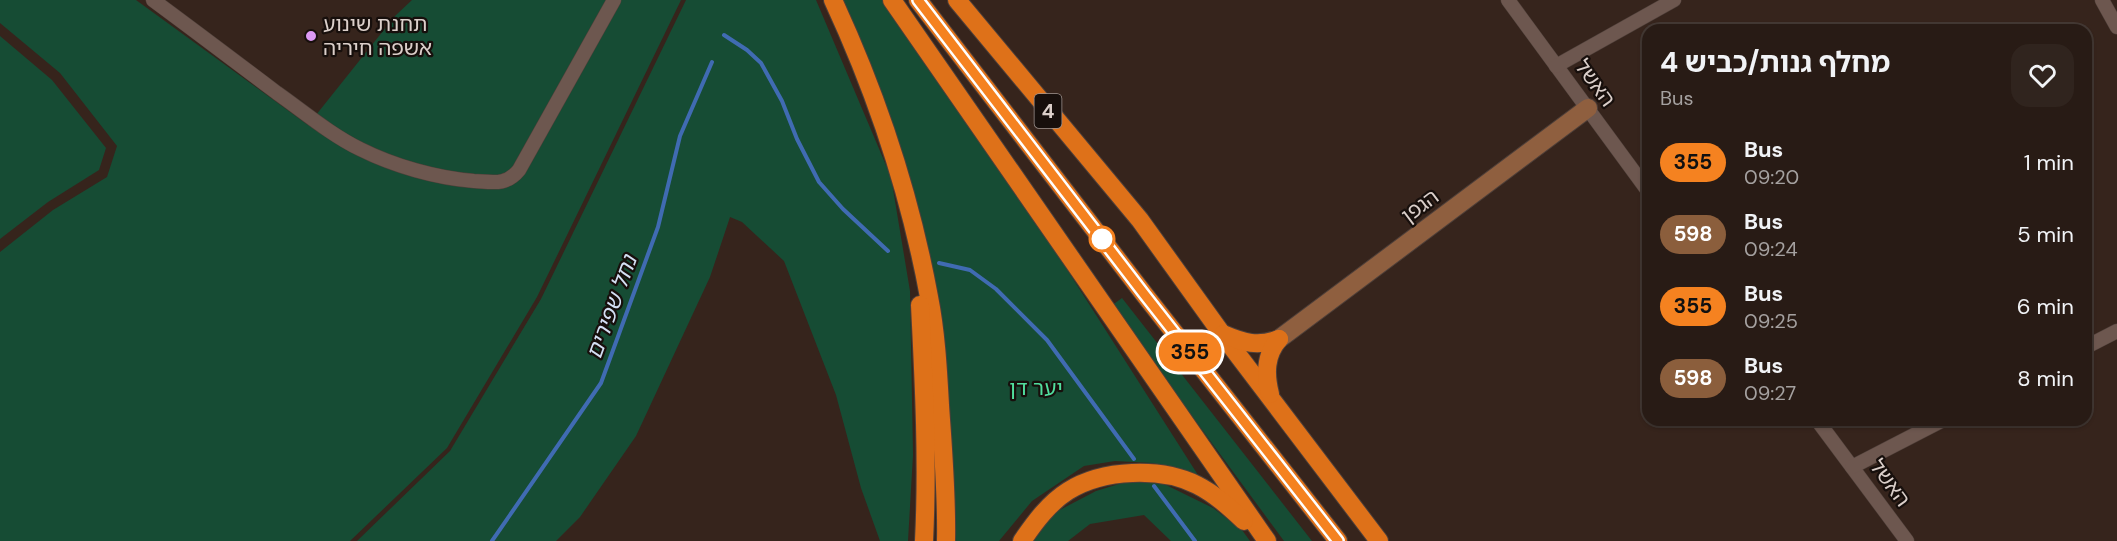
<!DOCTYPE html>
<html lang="en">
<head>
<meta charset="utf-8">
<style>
	body { margin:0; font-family:"DM Sans","Noto Sans Hebrew",sans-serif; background:#30241e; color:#f1f3f6; height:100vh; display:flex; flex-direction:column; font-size:22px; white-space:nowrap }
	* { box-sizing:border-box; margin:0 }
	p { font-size:20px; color:#a5a1a0 }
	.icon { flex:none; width:33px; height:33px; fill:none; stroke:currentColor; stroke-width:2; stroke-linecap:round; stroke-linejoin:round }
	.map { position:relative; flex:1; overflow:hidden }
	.details { position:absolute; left:1642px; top:24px; width:450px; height:402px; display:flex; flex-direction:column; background:#281b15; border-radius:18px; box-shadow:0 2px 4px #0004,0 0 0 2px #443934 }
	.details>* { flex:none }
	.badge { padding:0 12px; border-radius:20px; font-size:21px; line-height:39px }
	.map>.badge { position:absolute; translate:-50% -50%; box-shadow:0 0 0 3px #fff }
	.round { display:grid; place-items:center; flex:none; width:63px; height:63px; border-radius:18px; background:#30241e }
	.overview { display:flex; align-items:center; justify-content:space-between; height:102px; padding:0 18px }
	h1 { font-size:28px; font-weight:700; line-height:45px }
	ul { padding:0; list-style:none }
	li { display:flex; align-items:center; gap:18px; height:72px; padding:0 18px }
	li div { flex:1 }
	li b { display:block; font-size:22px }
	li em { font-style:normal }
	li .badge { min-width:66px; font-weight:700; text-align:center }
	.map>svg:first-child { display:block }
</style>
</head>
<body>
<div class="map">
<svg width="2117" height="541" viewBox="0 0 2117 541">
	<rect width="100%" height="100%" fill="#36241c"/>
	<!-- green -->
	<g fill="#164c34">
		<polygon points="0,0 136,0 308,125 395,16 412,0 681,0 537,297 447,448 350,541 0,541 0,252 53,210 107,177 117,146 60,73 0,23"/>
		<polygon points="686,0 816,0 891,177 910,291 913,455 908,541 880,541 861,488 836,395 784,261 742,222 730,217 710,277 636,436 580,517 556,541 357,541 450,451 541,299"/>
		<polygon points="838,0 883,0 1045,235 1198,475 1153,463 1115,461 1084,466 1032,501 999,541 954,541 940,328"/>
		<polygon points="0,36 52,80 106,148 99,170 48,202 0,239"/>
		<polygon points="1122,298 1312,541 1284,541 1111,306"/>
		<polygon points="1132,480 1164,484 1213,508 1242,530 1250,541 1171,541 1144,515 1090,524 1068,541 1034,541 1054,513 1096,491"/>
	</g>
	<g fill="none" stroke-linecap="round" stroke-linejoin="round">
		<!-- stream -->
		<g stroke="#406bb2" stroke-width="4">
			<polyline points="724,35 747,50 761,63 782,101 797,139 819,182 843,209 888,251"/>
			<polyline points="939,263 970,270 996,289 1047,340 1134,459"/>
			<polyline points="1154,486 1195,541"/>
			<polyline points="492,541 601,383 658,227 680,136 712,62"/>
		</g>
		<defs>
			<g id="street">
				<path d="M153,0C195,31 236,62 277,93C304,112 331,135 360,149C394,166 436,178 474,181C493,182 506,186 519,170L614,0"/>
				<polyline points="1508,0 1648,191"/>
				<polyline points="2102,0 2117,27"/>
				<polyline points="1556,66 1674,0"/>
				<polyline points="2086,347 2117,331"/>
				<polyline points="1817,420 1907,541"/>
				<polyline points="1852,467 1943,420"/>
			</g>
			<polyline id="secondary" points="1279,339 1588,108"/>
			<g id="highway">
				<path d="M833,0C877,95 910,194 929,297C936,332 938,369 940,405C943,450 947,495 946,541"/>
				<polyline points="892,0 1267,541"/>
				<polyline points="918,0 1144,294 1338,541"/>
				<polyline points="957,0 1140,220 1222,334 1379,541"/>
				<path d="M920,305C924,384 928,462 924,541"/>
				<path d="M1223,334C1244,343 1258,347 1279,339"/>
				<path d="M1270,394C1265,374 1265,355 1279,339"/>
				<path d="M1022,541C1035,522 1049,503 1068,491C1103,469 1161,467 1197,485C1215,494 1230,508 1244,521"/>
			</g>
		</defs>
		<!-- street casing -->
		<use href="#street" stroke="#4e3f39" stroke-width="15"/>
		<!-- secondary casing -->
		<use href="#secondary" stroke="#4e3f39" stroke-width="20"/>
		<!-- highway casing -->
		<use href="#highway" stroke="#4e3f39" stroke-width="20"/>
		<!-- street -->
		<use href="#street" stroke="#6d574f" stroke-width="14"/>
		<!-- secondary -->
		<use href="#secondary" stroke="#8f5f3f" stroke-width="18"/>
		<!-- highway -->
		<use href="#highway" stroke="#de7119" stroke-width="18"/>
	</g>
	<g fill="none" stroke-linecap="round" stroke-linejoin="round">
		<defs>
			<polyline id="line" points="918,0 1144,294 1338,541"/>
		</defs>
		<!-- line casing -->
		<use href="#line" stroke="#fff" stroke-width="14"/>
		<!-- line -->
		<use href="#line" stroke="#f58220" stroke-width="9"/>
	</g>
	<!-- markers -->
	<circle fill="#dc99f4" stroke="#170f0c" stroke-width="2" cx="311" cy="36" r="6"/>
	<circle fill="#fff" stroke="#f58220" stroke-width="3" cx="1102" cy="239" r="12"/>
	<g text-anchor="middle" stroke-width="4.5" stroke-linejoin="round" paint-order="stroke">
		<!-- shield labels -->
		<rect fill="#170f0c" stroke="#a09591" stroke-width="1.5" x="1034.5" y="94" width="27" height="34" rx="4.5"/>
		<g font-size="20" font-weight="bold" fill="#dbcfca">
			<text x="1048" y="118">4</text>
		</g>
		<!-- poi labels -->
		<g font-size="21" fill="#dbcfca" stroke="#170f0c" text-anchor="start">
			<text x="323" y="31">תחנת שינוע<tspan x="323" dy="24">אשפה חיריה</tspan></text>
		</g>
		<!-- street labels -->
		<g font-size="21" fill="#dbcfca" stroke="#170f0c">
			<text transform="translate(1595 83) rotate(54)" y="7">האשל</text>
			<text transform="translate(1420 206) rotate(-37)" y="7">הגפן</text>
			<text transform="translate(1890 483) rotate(54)" y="7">האשל</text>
		</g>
		<!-- park labels -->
		<g font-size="21" fill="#51de9e" stroke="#170f0c">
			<text x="1036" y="395">יער דן</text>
		</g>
		<!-- water labels -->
		<g font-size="22" font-style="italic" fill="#d3dff3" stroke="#170f0c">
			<text transform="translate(611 307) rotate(-70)" y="8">נחל שפירים</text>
		</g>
	</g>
</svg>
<b class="badge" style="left:1190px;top:352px;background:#f58220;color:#111">355</b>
<section class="details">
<div class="overview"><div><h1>מחלף גנות/כביש 4</h1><p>Bus</p></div><a class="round"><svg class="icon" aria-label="heart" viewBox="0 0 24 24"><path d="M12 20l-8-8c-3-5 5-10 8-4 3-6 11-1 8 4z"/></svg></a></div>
<ul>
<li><span class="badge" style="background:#f58220;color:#111">355</span><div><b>Bus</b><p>09:20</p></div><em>1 min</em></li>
<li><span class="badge" style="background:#8b5e3c;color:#fff">598</span><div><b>Bus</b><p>09:24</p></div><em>5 min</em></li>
<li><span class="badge" style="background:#f58220;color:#111">355</span><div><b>Bus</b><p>09:25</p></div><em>6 min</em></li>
<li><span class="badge" style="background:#8b5e3c;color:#fff">598</span><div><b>Bus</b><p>09:27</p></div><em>8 min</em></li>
</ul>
</section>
</div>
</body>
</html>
